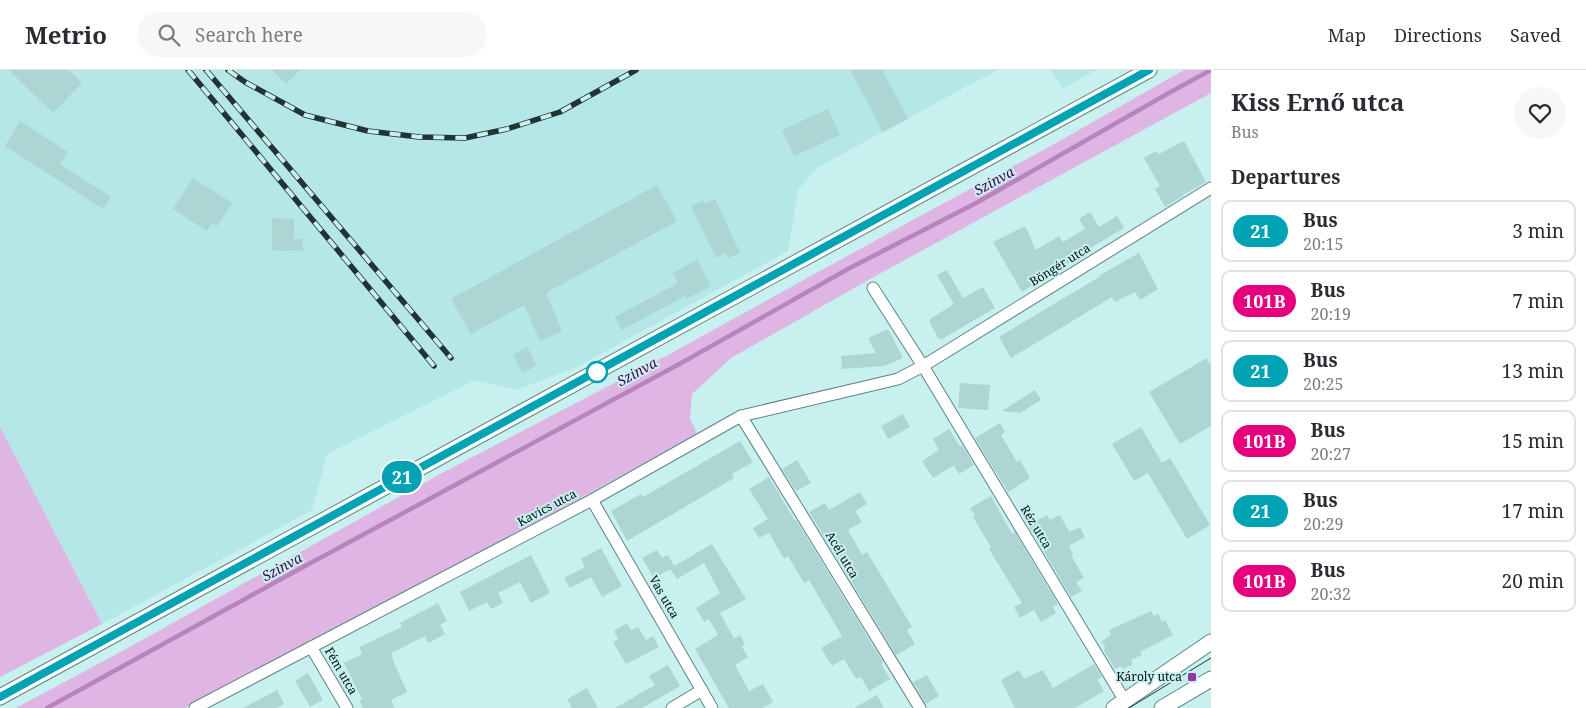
<!DOCTYPE html>
<html lang="en">
<head>
<meta charset="utf-8">
<style>
	body { margin:0; font-family:"Noto Serif",serif; background:#f7f7f7; color:#2b2b33; height:100vh; display:flex; flex-direction:column; font-size:19px; white-space:nowrap }
	* { box-sizing:border-box; margin:0 }
	p { font-size:16px; color:#7c7c81 }
	.icon { flex:none; width:28px; height:28px; fill:none; stroke:currentColor; stroke-width:2; stroke-linecap:round; stroke-linejoin:round }
	.map { position:relative; flex:1; overflow:hidden }
	.side { display:flex; flex-direction:column; background:#fff; width:375px }
	.side>* { flex:none }
	.badge { padding:0 10px; border-radius:16px; font-size:18px; line-height:32px }
	.map>.badge { position:absolute; translate:-50% -50%; box-shadow:0 0 0 2px #fff }
	h2 { padding:0 20px; font-size:19px; line-height:45px }
	.round { display:grid; place-items:center; flex:none; width:52px; height:52px; border-radius:26px; background:#f7f7f7 }
	.headline { display:flex; align-items:center; justify-content:space-between; height:85px; padding:0 20px }
	h1 { font-size:24px; font-weight:700; line-height:38px }
	ul { padding:0; list-style:none }
	li { display:flex; align-items:center; gap:15px; height:62px; margin:0 10px 8px; padding:0 10px; border:2px solid #e1e1e2; border-radius:10px }
	li div { flex:1 }
	li b { display:block; font-size:19px }
	li em { font-style:normal }
	li .badge { min-width:55px; font-weight:700; text-align:center }
	header { display:flex; align-items:center; gap:30px; box-sizing:border-box; height:70px; padding:0 25px; background:#fff; border-bottom:1px solid #e1e1e2 }
	header strong { font-size:24px }
	nav { display:flex; gap:28px; margin-inline-start:auto; font-size:18px }
	.search { width:350px; height:45px; background:#f7f7f7; display:flex; align-items:center; gap:12px; box-sizing:border-box; padding:0 18px; border-radius:28px; color:#7c7c81; font-size:19px }
	main { display:flex; flex:1; min-height:0 }
	.map>svg:first-child { display:block }
</style>
</head>
<body>
<header>
<strong>Metrio</strong>
<div class="search"><svg class="icon" aria-label="search" viewBox="0 0 24 24"><circle cx="10" cy="10" r="6"/><path d="M15 15l6 6"/></svg>Search here</div>
<nav><a>Map</a><a>Directions</a><a>Saved</a></nav>
</header>
<main>
<div class="map">
<svg width="1211" height="638" viewBox="0 0 1211 638">
	<rect width="100%" height="100%" fill="#c7f0ef"/>
	<!-- built -->
	<g fill="#b4e7e5">
		<polygon points="0,0 997,0 818,97 798,120 788,181 575,298 516,320 475,310 327,384 312,440 102,554 0,357"/>
		<polygon points="1051,0 1096,0 1063,18"/>
	</g>
	<!-- green -->
	<g fill="#dfb5e4">
		<polygon points="1184,0 1211,0 1211,23 870,209 731,288 692,324 690,348 697,364 526,458 185,638 16,638 126,579 442,403 668,285 918,147 1049,77"/>
		<polygon points="0,357 102,554 0,607"/>
	</g>
	<g fill="none" stroke-linecap="round" stroke-linejoin="round">
		<!-- stream -->
		<polyline stroke="#b784bc" stroke-width="4.5" points="47,638 294,502 683,292 848,199 978,132 1167,24 1211,0"/>
	</g>
	<!-- building -->
	<g fill="#add5d4">
		<polygon points="9,0 69,0 82,13 53,43"/>
		<polygon points="272,0 300,0 286,14"/>
		<polygon points="850,0 882,0 908,49 883,62"/>
		<polygon points="828,39 840,65 794,86 782,60"/>
		<polygon points="20,51 68,82 60,94 111,127 103,139 5,76"/>
		<polygon points="1184,71 1206,112 1183,125 1183,126 1165,137 1155,119 1160,116 1144,88 1156,81 1159,84"/>
		<polygon points="193,108 232,133 217,156 212,153 207,161 173,139"/>
		<polygon points="657,115 677,151 546,223 562,261 540,271 524,235 471,264 451,229"/>
		<polygon points="715,129 740,183 728,188 726,183 716,188 691,136 703,131 705,134"/>
		<polygon points="1090,142 1099,157 1117,146 1124,158 1072,189 1074,190 1022,222 993,172 1025,156 1036,180 1059,166 1063,172 1085,159 1079,149"/>
		<polygon points="272,148 294,149 294,169 303,169 303,181 272,180"/>
		<polygon points="1139,183 1158,219 1140,230 1135,222 1115,232 1112,227 1011,288 999,267 1101,206 1100,205"/>
		<polygon points="697,190 711,216 686,229 685,226 622,260 615,247 678,213 673,203"/>
		<polygon points="947,200 963,228 983,217 995,238 942,269 938,268 930,253 930,249 954,234 937,205"/>
		<polygon points="888,259 903,288 884,296 842,299 841,286 876,283 868,268"/>
		<polygon points="527,277 537,295 523,303 513,285"/>
		<polygon points="1207,288 1211,296 1211,356 1180,374 1149,322"/>
		<polygon points="960,313 990,315 988,340 958,338"/>
		<polygon points="1035,320 1041,330 1020,343 1002,341"/>
		<polygon points="903,344 910,357 888,369 881,356"/>
		<polygon points="1000,353 1005,362 1001,365 1017,392 1020,390 1030,408 1008,422 975,368"/>
		<polygon points="1141,357 1162,393 1170,388 1210,455 1187,469 1148,403 1134,411 1112,374"/>
		<polygon points="949,359 960,377 962,375 974,395 959,404 954,395 933,408 922,391 939,380 933,369"/>
		<polygon points="740,371 753,392 732,404 734,408 627,471 611,441 641,424 643,427"/>
		<polygon points="797,390 811,413 796,421 782,399"/>
		<polygon points="769,407 795,451 796,450 883,592 881,594 890,609 869,621 861,607 856,609 844,589 832,596 821,578 842,566 809,510 804,513 788,486 784,489 769,463 759,468 753,458 768,449 749,419"/>
		<polygon points="860,422 867,434 855,441 862,452 848,460 862,485 867,482 912,557 907,560 915,574 896,585 809,442 825,433 829,440"/>
		<polygon points="991,426 1012,464 1015,462 1058,534 1053,537 1056,543 1041,552 1034,540 1020,548 1014,537 1022,533 989,479 991,477 973,447 975,446 970,438"/>
		<polygon points="1047,445 1050,450 1060,445 1069,462 1080,457 1085,467 1069,476 1073,484 1071,485 1084,508 1076,512 1082,521 1071,527 1028,455"/>
		<polygon points="712,474 746,529 720,543 734,569 740,565 745,574 742,577 748,587 735,595 749,621 763,614 773,632 763,638 729,638 695,579 718,565 709,549 704,552 696,538 720,523 704,493 677,509 670,499 654,508 642,488 657,480 662,488 668,485 674,496"/>
		<polygon points="601,478 622,516 602,527 591,507 570,518 564,508 585,497 581,489"/>
		<polygon points="531,485 550,523 531,533 520,512 498,523 503,533 491,539 487,532 469,541 460,522"/>
		<polygon points="438,533 447,551 440,555 445,564 428,573 425,566 391,583 393,587 392,588 407,622 391,630 395,638 363,638 359,630 362,629 344,593 362,584 359,577 402,557 400,553"/>
		<polygon points="1151,541 1154,546 1158,544 1162,552 1165,550 1173,565 1140,582 1142,585 1131,590 1133,594 1123,599 1121,596 1115,599 1104,581 1105,577 1102,571 1111,565 1109,560"/>
		<polygon points="627,553 631,560 638,557 646,570 653,566 659,577 626,594 613,572 618,569 614,561"/>
		<polygon points="1094,594 1102,607 1097,609 1104,621 1075,638 1015,638 1001,610 1019,600 1024,609 1043,600 1053,618"/>
		<polygon points="668,595 680,616 642,638 615,638 655,615 649,606"/>
		<polygon points="308,603 323,630 310,637 295,611"/>
		<polygon points="927,605 939,626 926,634 913,612"/>
		<polygon points="587,618 598,638 572,638 567,629"/>
		<polygon points="277,620 284,634 277,638 243,638"/>
		<polygon points="877,625 884,638 854,638"/>
	</g>
	<g fill="none" stroke-linecap="round" stroke-linejoin="round">
		<defs>
			<g id="street">
				<polyline points="873,218 923,296 1125,631"/>
				<polyline points="741,346 920,638"/>
				<polyline points="592,430 712,638"/>
				<polyline points="311,577 347,638"/>
				<polyline points="195,638 592,430 741,346 898,309 923,296 1211,118"/>
				<polyline points="672,638 702,620"/>
			</g>
			<g id="secondary">
				<polyline points="0,627 1149,0"/>
				<polyline points="1114,638 1211,572"/>
				<polyline points="1162,638 1211,609"/>
			</g>
		</defs>
		<!-- street casing -->
		<use href="#street" stroke="#5f8483" stroke-width="13"/>
		<!-- secondary casing -->
		<use href="#secondary" stroke="#5f8483" stroke-width="17"/>
		<!-- street -->
		<use href="#street" stroke="#fff" stroke-width="11"/>
		<!-- secondary -->
		<use href="#secondary" stroke="#fff" stroke-width="15"/>
		<!-- tram -->
		<polyline stroke="#213333" stroke-width="1" points="1129,638 1211,588"/>
		<defs>
			<g id="rail">
				<polyline points="188,0 434,296"/>
				<polyline points="206,0 451,288"/>
				<polyline points="228,0 245,12 305,45 368,61 419,67 465,68 507,59 560,42 636,0"/>
			</g>
		</defs>
		<!-- rail casing -->
		<use href="#rail" stroke="#213333" stroke-width="5.5"/>
		<!-- rail -->
		<use href="#rail" stroke="#c7f0ef" stroke-width="4" stroke-dasharray="11" stroke-linecap="butt"/>
	</g>
	<g fill="none" stroke-linecap="round" stroke-linejoin="round">
		<defs>
			<polyline id="line" points="0,627 1149,0"/>
		</defs>
		<!-- line casing -->
		<use href="#line" stroke="#fff" stroke-width="11"/>
		<!-- line -->
		<use href="#line" stroke="#00a3b4" stroke-width="8"/>
	</g>
	<!-- markers -->
	<circle fill="#fff" stroke="#00a3b4" stroke-width="2.5" cx="597" cy="302" r="10"/>
	<rect fill="#94369f" stroke="#c7f0ef" stroke-width="2" x="1187" y="602" width="10" height="10" rx="2.5"/>
	<g text-anchor="middle" stroke-width="4" stroke-linejoin="round" paint-order="stroke">
		<!-- street labels -->
		<g font-size="12" fill="#031010" stroke="#c7f0ef">
			<text transform="translate(1060 195) rotate(-32)" y="4">Böngér utca</text>
			<text transform="translate(547 438) rotate(-28)" y="4">Kavics utca</text>
			<text transform="translate(1036 457) rotate(59)" y="4">Réz utca</text>
			<text transform="translate(842 485) rotate(59)" y="4">Acél utca</text>
			<text transform="translate(664 527) rotate(60)" y="4">Vas utca</text>
			<text transform="translate(341 601) rotate(60)" y="4">Fém utca</text>
		</g>
		<!-- poi labels -->
		<g font-size="12" fill="#031010" stroke="#c7f0ef" text-anchor="end">
			<text x="1182" y="611">Károly utca</text>
		</g>
		<!-- water labels -->
		<g font-size="14" font-style="italic" fill="#47054e" stroke="#c7f0ef">
			<text transform="translate(994 111) rotate(-29)" y="5">Szinva</text>
			<text transform="translate(637 302) rotate(-29)" y="5">Szinva</text>
			<text transform="translate(282 497) rotate(-29)" y="5">Szinva</text>
		</g>
	</g>
</svg>
<b class="badge" style="left:402px;top:407px;background:#00a3b4;color:#fff">21</b>
</div>
<section class="side">
<div class="headline"><div><h1>Kiss Ernő utca</h1><p>Bus</p></div><a class="round"><svg class="icon" aria-label="heart" viewBox="0 0 24 24"><path d="M12 20l-8-8c-3-5 5-10 8-4 3-6 11-1 8 4z"/></svg></a></div>
<h2>Departures</h2>
<ul>
<li><span class="badge" style="background:#00a3b4;color:#fff">21</span><div><b>Bus</b><p>20:15</p></div><em>3 min</em></li>
<li><span class="badge" style="background:#e6007e;color:#fff">101B</span><div><b>Bus</b><p>20:19</p></div><em>7 min</em></li>
<li><span class="badge" style="background:#00a3b4;color:#fff">21</span><div><b>Bus</b><p>20:25</p></div><em>13 min</em></li>
<li><span class="badge" style="background:#e6007e;color:#fff">101B</span><div><b>Bus</b><p>20:27</p></div><em>15 min</em></li>
<li><span class="badge" style="background:#00a3b4;color:#fff">21</span><div><b>Bus</b><p>20:29</p></div><em>17 min</em></li>
<li><span class="badge" style="background:#e6007e;color:#fff">101B</span><div><b>Bus</b><p>20:32</p></div><em>20 min</em></li>
</ul>
</section>
</main>
</body>
</html>
